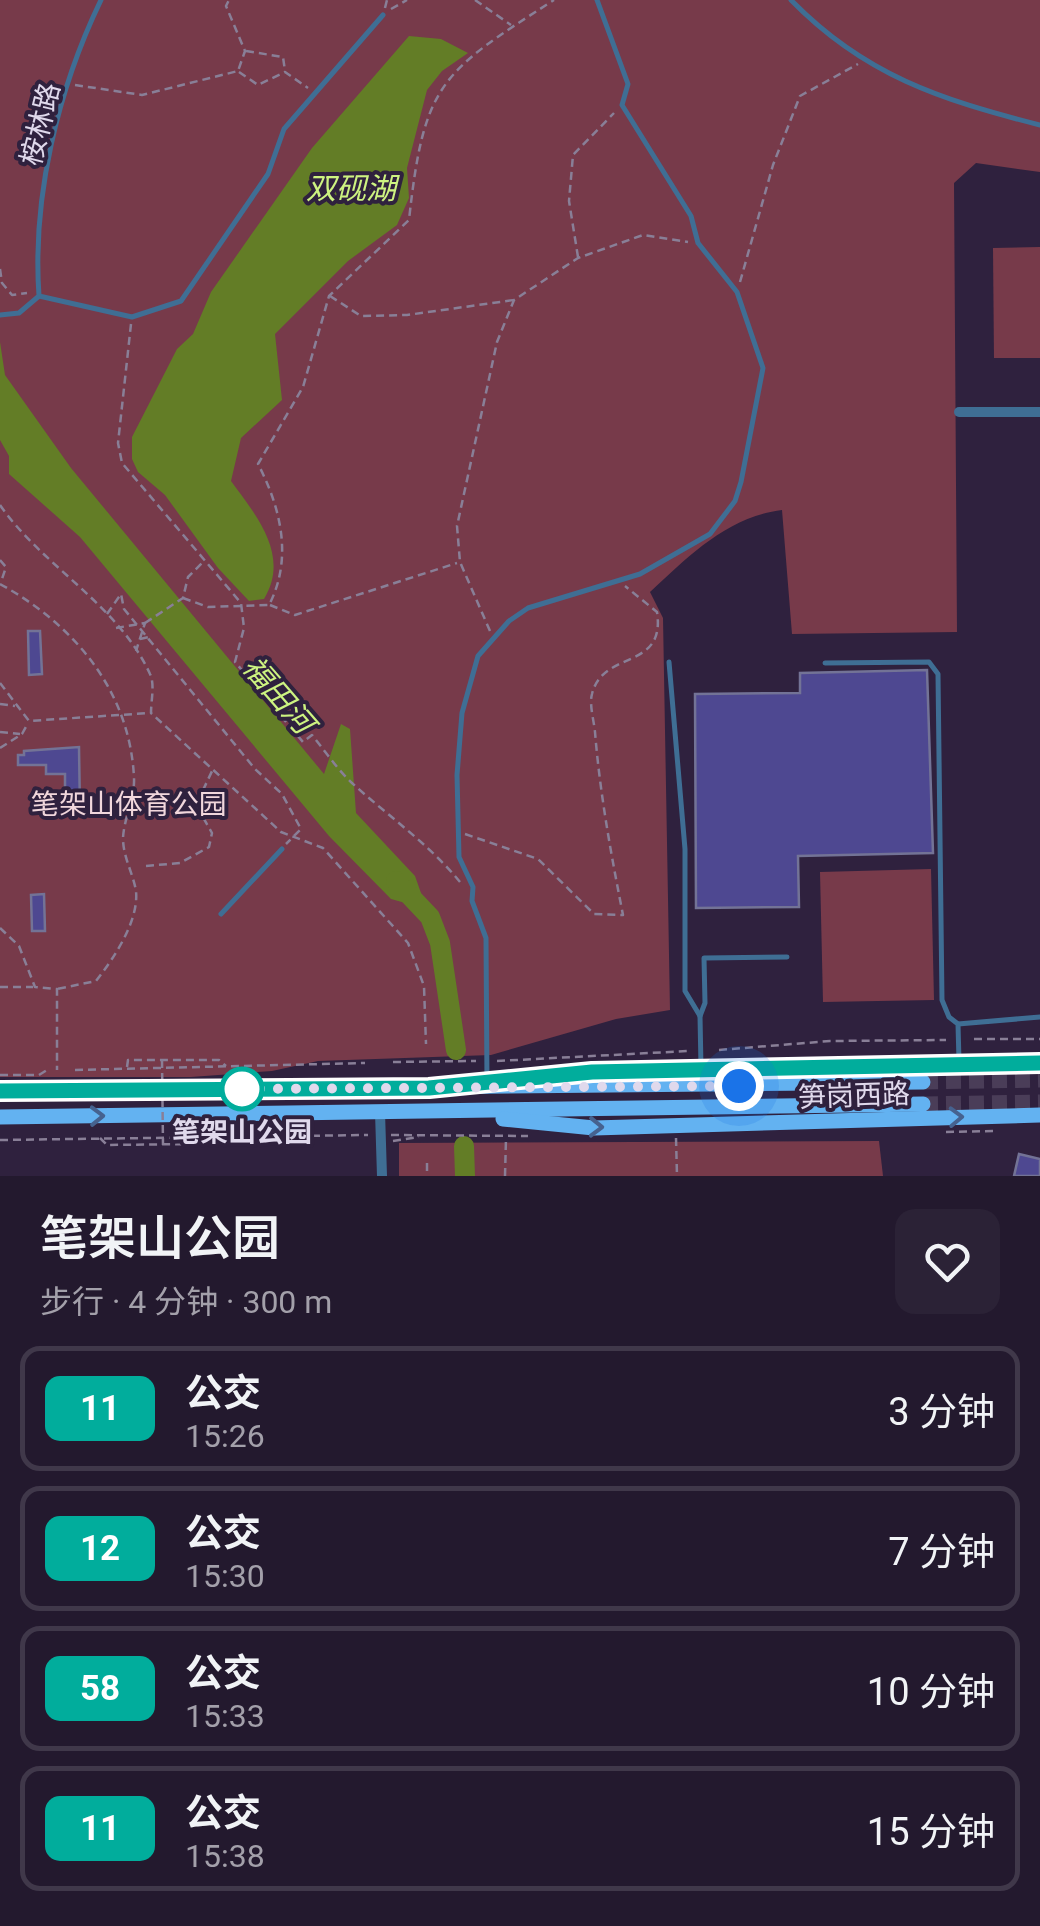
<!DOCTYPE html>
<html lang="zh">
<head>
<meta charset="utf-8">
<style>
	body { margin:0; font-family:Roboto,"Noto Sans SC",sans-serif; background:#2b2236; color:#f1f3f6; height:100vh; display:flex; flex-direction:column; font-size:38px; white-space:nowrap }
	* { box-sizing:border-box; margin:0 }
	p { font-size:32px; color:#a3a0aa }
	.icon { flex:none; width:55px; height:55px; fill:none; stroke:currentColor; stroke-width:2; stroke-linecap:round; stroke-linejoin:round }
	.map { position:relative; height:1176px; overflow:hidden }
	.drawer { display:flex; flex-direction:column; background:#23192e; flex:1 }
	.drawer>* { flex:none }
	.badge { padding:0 20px; border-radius:15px; font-size:35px; line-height:65px }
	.you { position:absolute; width:50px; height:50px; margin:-25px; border:8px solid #fff; border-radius:50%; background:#1a73e8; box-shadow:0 0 0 15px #1a73e833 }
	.map>.badge { position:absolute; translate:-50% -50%; box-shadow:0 0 0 5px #fff }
	.round { display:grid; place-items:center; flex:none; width:105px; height:105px; border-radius:20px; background:#2b2236 }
	.summary { display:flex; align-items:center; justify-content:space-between; height:170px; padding:0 40px }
	h1 { font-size:48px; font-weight:600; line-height:75px }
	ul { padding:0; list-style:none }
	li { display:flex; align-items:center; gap:30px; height:125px; margin:0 20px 15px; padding:0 20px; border:5px solid #40384a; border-radius:20px }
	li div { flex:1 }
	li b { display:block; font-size:38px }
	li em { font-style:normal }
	li .badge { min-width:110px; font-weight:700; text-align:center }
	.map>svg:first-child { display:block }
</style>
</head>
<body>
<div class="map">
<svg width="1040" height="1176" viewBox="0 0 1040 1176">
	<rect width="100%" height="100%" fill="#2f213e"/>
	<!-- green -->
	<g fill="#773a4a">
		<path d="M0,0H1040V172L976,163L954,183L957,632L792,634L782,510C727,517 689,556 650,592L663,618L670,1010L616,1019L491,1055L318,1061L272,1071L191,1077H0Z"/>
		<polygon points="1040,247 1040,358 994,358 993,248"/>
		<polygon points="931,869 934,1000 823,1002 820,872"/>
		<polygon points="879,1141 883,1176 399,1176 399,1143"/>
	</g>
	<!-- water -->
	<g fill="#637d26">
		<path d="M409,36L441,39L468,53L442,71L427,90L407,168L409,198L397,225L348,261L275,334L282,400L241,438L231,481C255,514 291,555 264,599L249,601L218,568L165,495L138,472L132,459V437L177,349L193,334L211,292L312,148Z"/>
		<polygon points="0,342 5,375 71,468 324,774 341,724 350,729 356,813 415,876 421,893 409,904 391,899 329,836 80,537 9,474 9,456 0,440"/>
	</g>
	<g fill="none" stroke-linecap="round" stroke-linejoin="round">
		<!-- river -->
		<g stroke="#637d26" stroke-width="20">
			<polyline points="396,881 430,917 440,943 456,1050"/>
			<polyline points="464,1146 465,1176"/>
		</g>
	</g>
	<!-- building -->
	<g fill="#4e4891" stroke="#737396" stroke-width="2.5">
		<polygon points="28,631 40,631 42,674 29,675"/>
		<polygon points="927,670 933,853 798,856 799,907 696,908 695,694 800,693 800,673"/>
		<polygon points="79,747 80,812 65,812 65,774 46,774 46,765 18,765 18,755 24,755 24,751"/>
		<polygon points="44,894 45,931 32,931 31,895"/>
		<polygon points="1019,1154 1040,1159 1040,1176 1014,1176"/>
	</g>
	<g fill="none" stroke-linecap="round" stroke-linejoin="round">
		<!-- primary-tunnel -->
		<g stroke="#4a3d58" stroke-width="15" stroke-dasharray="15 8" stroke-linecap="butt">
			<polyline points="923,1082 1040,1080"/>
			<polyline points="923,1104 1040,1102"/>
		</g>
		<!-- path -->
		<g stroke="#897f97" stroke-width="2.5" stroke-dasharray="8 5" stroke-linecap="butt">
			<polyline points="475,0 511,25"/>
			<polyline points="385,8 387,0"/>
			<polyline points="391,9 407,0"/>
			<polyline points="246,51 283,57 285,71"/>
			<polyline points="239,72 258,85 285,72 308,88"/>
			<polyline points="75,85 142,95 238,71 245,51 226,6 229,0"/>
			<polyline points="578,257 569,201 573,155 614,113"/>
			<polyline points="0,269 2,283 12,295 27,293"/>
			<polyline points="740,282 773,165 800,96 858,64"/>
			<polyline points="330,296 361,316 407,315 514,300"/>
			<path d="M131,324L118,443L122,463L241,603L244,628L235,662L303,742L312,735C325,751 337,769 352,783C388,816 429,844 460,882"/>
			<path d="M0,505C42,566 118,604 150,674C155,684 151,701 151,713L281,832L323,848L408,943L424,986L426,1044"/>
			<polyline points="0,560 6,567 1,582"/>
			<path d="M0,584C73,624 130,690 134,778C135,798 124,818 123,838C123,857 133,873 136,891C139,921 114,958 96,981L57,989"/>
			<path d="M183,598L208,607L269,605C293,559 281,508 258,464L303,387L329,296L409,220C424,83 440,73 554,0"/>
			<polyline points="270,605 295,615 457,563"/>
			<polyline points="107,614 121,594 124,609 255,769 282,794 301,829 286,844"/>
			<polyline points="145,623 183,598 188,577 202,563"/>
			<polyline points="490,631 460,562 457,526 497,342 514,300 578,258 643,235 688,242"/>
			<polyline points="140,639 149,637"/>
			<polyline points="0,683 29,721 149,713"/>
			<polyline points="0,704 15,706"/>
			<polyline points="0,732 20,734"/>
			<polyline points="0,748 22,734 28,723"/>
			<path d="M465,834L538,859L594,914L623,915C611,854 600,794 595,732C594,721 589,704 592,694C603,649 666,671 657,612L625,586"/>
			<polyline points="146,866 180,863 209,847 212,833 196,805 213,769"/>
			<polyline points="0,928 19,946 35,987 57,989 57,1070"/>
			<polyline points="0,987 33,987"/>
			<polyline points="974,1039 1040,1039"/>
			<polyline points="719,1050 830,1041 946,1040"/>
			<polyline points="497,1061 688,1051"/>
			<polyline points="393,1062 476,1061"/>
			<polyline points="127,1067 128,1060 219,1060 226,1066"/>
			<polyline points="75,1070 365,1063"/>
			<polyline points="0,1075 39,1075 47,1070"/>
			<polyline points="946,1132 998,1131"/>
			<polyline points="391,1135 528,1136"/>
			<polyline points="100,1138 107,1145 194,1144 199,1136"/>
			<polyline points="676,1138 677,1176"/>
			<polyline points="0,1140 368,1135"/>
			<polyline points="393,1141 419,1137"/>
			<polyline points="427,1163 427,1176"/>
			<polyline points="505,1176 506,1138"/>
		</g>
		<!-- service -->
		<g stroke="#3f6e94" stroke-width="5">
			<path d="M791,0C864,75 941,100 1040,125"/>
			<polyline points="39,296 132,317 181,301 268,174 284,129 383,15"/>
			<path d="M0,315L19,313L39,296C32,197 58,89 101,0"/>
			<polyline points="669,662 685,849 685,991 700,1016 701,1067"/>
			<polyline points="825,663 929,662 938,674 942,1000 949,1017 958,1024 959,1061"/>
			<polyline points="221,914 282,849"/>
			<polyline points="700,1016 705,1003 704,958 787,957"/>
			<polyline points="958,1024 1040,1017"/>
			<polyline points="487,1082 486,938 472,901 473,887 459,857 457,775 462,713 478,656 509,621 528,608 640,574 710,534 735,501 741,482 763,368 737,292 698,243 691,216 622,105 628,84 597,0"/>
		</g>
		<!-- minor -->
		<g stroke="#3f6e94" stroke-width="10">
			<polyline points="959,412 1040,412"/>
			<polyline points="380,1112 382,1176"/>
		</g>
		<!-- primary -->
		<g stroke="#63b2f1" stroke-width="15">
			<polyline points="509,1080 592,1072 1040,1063"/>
			<polyline points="0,1091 923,1082"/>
			<polyline points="0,1117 923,1104"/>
			<polyline points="503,1119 594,1128 1040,1115"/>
		</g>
		<!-- path-bridge -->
		<g stroke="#897f97" stroke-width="2.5" stroke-dasharray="8 5" stroke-linecap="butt">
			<polyline points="116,628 145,623 136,651"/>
			<polyline points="162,1060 163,1145"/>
		</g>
	</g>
	<!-- one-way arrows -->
	<defs><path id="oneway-chevron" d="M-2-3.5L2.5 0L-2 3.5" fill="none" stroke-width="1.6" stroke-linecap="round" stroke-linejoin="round" transform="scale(2.5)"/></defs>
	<g stroke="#46628f">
		<use href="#oneway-chevron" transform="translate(97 1116) rotate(-1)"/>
		<use href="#oneway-chevron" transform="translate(956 1117) rotate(-2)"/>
		<use href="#oneway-chevron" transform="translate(596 1127) rotate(1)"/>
	</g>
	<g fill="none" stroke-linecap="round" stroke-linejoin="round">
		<defs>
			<polyline id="line" points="0,1091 429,1088 592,1072 1040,1063"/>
		</defs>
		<!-- line casing -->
		<use href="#line" stroke="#fff" stroke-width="22"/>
		<!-- line -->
		<use href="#line" stroke="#01ad9c" stroke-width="15"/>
		<!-- walk -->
		<polyline stroke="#e0d9ec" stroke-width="10" stroke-dasharray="0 18" points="242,1089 233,1089 739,1086"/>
	</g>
	<!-- markers -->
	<circle fill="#fff" stroke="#01ad9c" stroke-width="5" cx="242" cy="1089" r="20"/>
	<g text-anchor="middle" stroke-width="8" stroke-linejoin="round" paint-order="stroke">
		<!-- street labels -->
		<g font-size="28" fill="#e0d9ec" stroke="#2f213e">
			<text transform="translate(40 124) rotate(-76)" y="10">桉林路</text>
			<text transform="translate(854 1095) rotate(-2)" y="10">笋岗西路</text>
		</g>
		<!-- park labels -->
		<g font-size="28" fill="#f1d7dc" stroke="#2f213e">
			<text x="129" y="814">笔架山体育公园</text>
		</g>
		<!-- stop labels -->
		<g font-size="28" font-weight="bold" fill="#e0d9ec" stroke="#2f213e">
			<text x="242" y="1142">笔架山公园</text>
		</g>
		<!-- water labels -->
		<g font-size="30" font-style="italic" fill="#cdf381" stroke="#2f213e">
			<text x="351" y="199">双砚湖</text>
			<text transform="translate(278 695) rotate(49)" y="10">福田河</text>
		</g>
	</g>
</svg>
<div class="you" style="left:739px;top:1086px"></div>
</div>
<section class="drawer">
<div class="summary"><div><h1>笔架山公园</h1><p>步行 · 4 分钟 · 300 m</p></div><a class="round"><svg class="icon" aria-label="heart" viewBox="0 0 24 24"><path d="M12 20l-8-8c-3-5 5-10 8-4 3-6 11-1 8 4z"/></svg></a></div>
<ul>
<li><span class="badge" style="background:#01ad9c;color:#fff">11</span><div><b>公交</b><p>15:26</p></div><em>3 分钟</em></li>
<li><span class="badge" style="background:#01ad9c;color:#fff">12</span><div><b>公交</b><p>15:30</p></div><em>7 分钟</em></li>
<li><span class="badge" style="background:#01ad9c;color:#fff">58</span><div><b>公交</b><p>15:33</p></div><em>10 分钟</em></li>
<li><span class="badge" style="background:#01ad9c;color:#fff">11</span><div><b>公交</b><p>15:38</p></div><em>15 分钟</em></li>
</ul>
</section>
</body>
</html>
